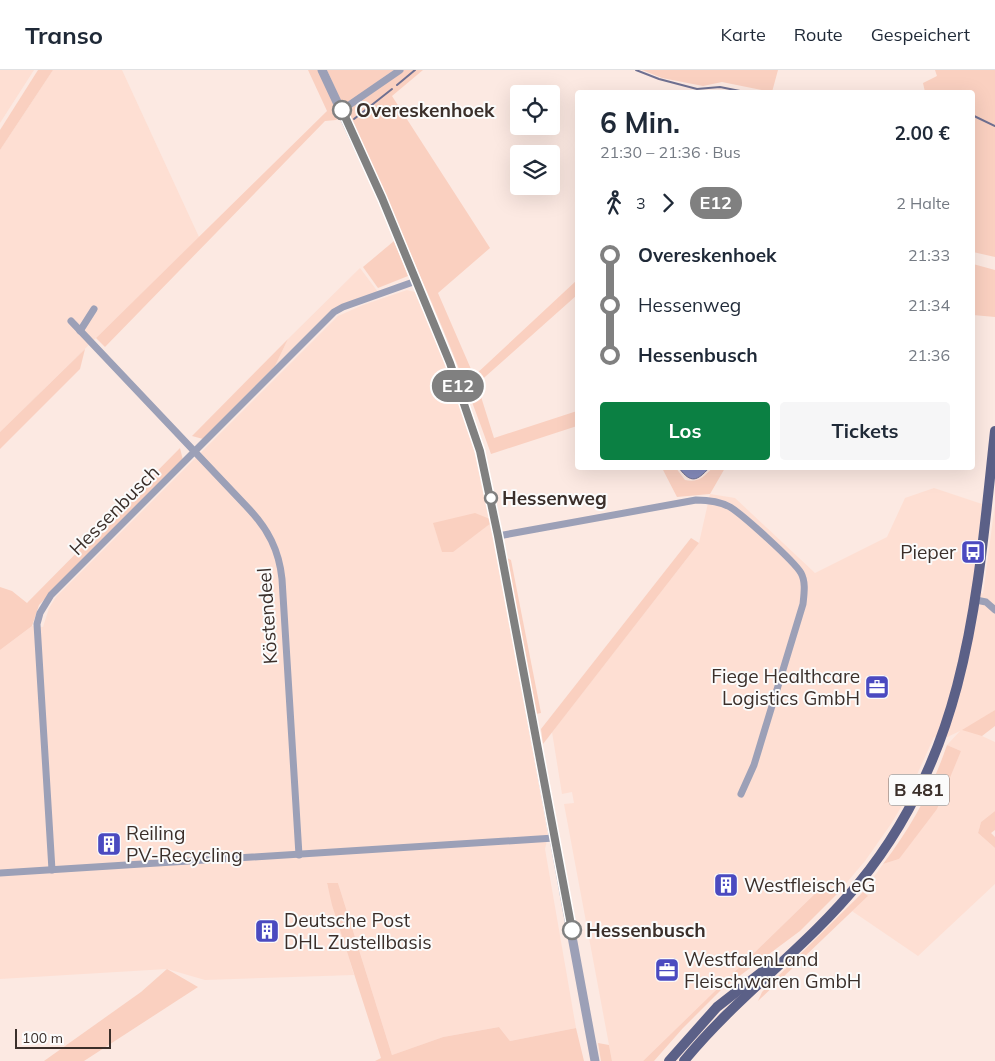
<!DOCTYPE html>
<html lang="de">
<head>
<meta charset="utf-8">
<style>
	body { margin:0; font-family:Mulish,sans-serif; background:#f6f6f7; color:#1f2937; height:100vh; display:flex; flex-direction:column; font-size:19px; white-space:nowrap }
	* { box-sizing:border-box; margin:0 }
	p { font-size:16px; color:#747a83 }
	.icon { flex:none; width:28px; height:28px; fill:none; stroke:currentColor; stroke-width:2; stroke-linecap:round; stroke-linejoin:round }
	.map { position:relative; flex:1; overflow:hidden }
	.details { position:absolute; left:575px; top:20px; width:400px; height:380px; display:flex; flex-direction:column; background:#fff; border-radius:5px; box-shadow:0 5px 20px #0002 }
	.details>* { flex:none }
	.badge { padding:0 10px; border-radius:16px; font-size:18px; line-height:32px }
	.controls { position:absolute; left:510px; top:15px; display:grid; gap:10px }
	.controls a { display:grid; place-items:center; width:50px; height:50px; border-radius:5px; background:#fff; box-shadow:0 5px 20px #0002; font-size:25px }
	.scale { position:absolute; left:15px; bottom:12px; width:96px; box-sizing:border-box; padding-left:5px; border:2px solid #3b2f2a; border-top:0; font-size:14px; line-height:18px; white-space:nowrap; color:#3b2f2a; -webkit-text-stroke:4px #fbfbfb; paint-order:stroke }
	.map>.badge { position:absolute; translate:-50% -50%; box-shadow:0 0 0 2px #fff }
	.legs { display:flex; align-items:center; gap:8px; height:55px; padding:0 25px; font-size:16px }
	.legs p { margin-inline-start:auto }
	.head { display:flex; align-items:center; justify-content:space-between; height:85px; padding:0 25px }
	h1 { font-size:28px; font-weight:700; line-height:38px }
	.cta { display:flex; gap:10px; margin-top:auto; padding:10px 25px }
	.cta a { flex:1; height:58px; border-radius:5px; background:#0b8043; color:#fff; font-size:20px; font-weight:700; line-height:58px; text-align:center }
	.cta a+a { background:#f6f6f7; color:#1f2937 }
	ul { padding:0 25px; list-style:none }
	li { display:flex; align-items:center; gap:18px; height:50px; font-size:19px }
	li i { display:grid; place-items:center; width:8px; height:100%; margin:0 6px; background:currentColor }
	li i::after { content:''; width:12px; height:12px; margin:-6px; border:4px solid; border-radius:50%; background:#fff }
	li p { margin-inline-start:auto }
	li:first-child i { background:linear-gradient(#0000 50%,currentColor 0) }
	li:last-child i { background:linear-gradient(currentColor 50%,#0000 0) }
	header { display:flex; align-items:center; gap:30px; box-sizing:border-box; height:70px; padding:0 25px; background:#fff; border-bottom:1px solid #e0e1e3 }
	header strong { font-size:24px }
	nav { display:flex; gap:28px; margin-inline-start:auto; font-size:18px }
	.map>svg:first-child { display:block }
</style>
</head>
<body>
<header>
<strong>Transo</strong>
<nav><a>Karte</a><a>Route</a><a>Gespeichert</a></nav>
</header>
<div class="map">
<svg width="995" height="991" viewBox="0 0 995 991">
	<rect width="100%" height="100%" fill="#fce9e2"/>
	<!-- built -->
	<g fill="#fedfd3">
		<polygon points="0,0 34,0 0,53"/>
		<polygon points="53,0 122,0 199,167 0,362 0,80"/>
		<polygon points="360,198 378,222 332,241 275,296 288,269"/>
		<polygon points="407,220 415,222 420,230 460,331 488,429 548,766 545,779 576,958 510,971 499,957 443,967 392,985 338,813 327,814 354,905 205,910 167,899 0,909 0,580 32,556 43,557 49,538 56,527 338,246 363,235"/>
		<polygon points="934,418 982,434 973,515 983,524 995,434 995,640 983,648 982,666 995,672 995,741 981,752 978,763 995,778 995,814 918,886 852,841 867,827 863,822 883,794 899,789 961,681 947,675 960,661 943,669 934,667 906,729 891,754 865,791 837,824 825,814 643,991 612,991 564,734 574,733 572,722 562,724 552,662 699,473 710,424 735,428 815,503 887,467 905,428"/>
	</g>
	<!-- green -->
	<g fill="#fad0c0">
		<polygon points="38,0 53,0 0,80 0,60"/>
		<polygon points="308,0 320,0 341,46 336,50 325,51 105,277 96,268 327,41"/>
		<polygon points="327,0 394,0 343,36"/>
		<path d="M404,0H423L392,26L490,178L438,223L474,306L577,210V225L477,314L494,368L577,341V356L491,384C450,267 398,155 346,42Z"/>
		<polygon points="642,0 778,0 772,22 722,12 703,16 662,8"/>
		<polygon points="935,0 995,0 995,187 973,182 972,22 923,22 925,22 923,13 937,6"/>
		<polygon points="394,171 408,206 378,218 363,197"/>
		<polygon points="973,194 995,200 995,247 973,245"/>
		<polygon points="288,269 275,296 203,369 192,366"/>
		<polygon points="85,279 80,299 0,379 0,362"/>
		<polygon points="180,378 183,390 39,535 32,556 0,580 0,517 12,521 27,533"/>
		<path d="M662,398H676L685,410C698,413 704,407 712,398H725L710,424L677,427Z"/>
		<polygon points="475,443 490,449 491,453 453,482 442,482 433,453"/>
		<polygon points="691,468 699,473 543,674 541,659"/>
		<polygon points="507,488 511,490 541,643 536,644"/>
		<polygon points="995,640 995,656 982,666 962,660"/>
		<path d="M947,675L961,681L937,739L899,789L883,794C912,756 932,719 947,675Z"/>
		<polygon points="995,741 995,760 991,763 995,767 995,778 978,763 981,752"/>
		<polygon points="327,813 338,813 392,985 443,967 499,957 510,971 576,958 584,991 375,991 381,988 332,835"/>
		<polygon points="825,814 837,824 800,861 722,919 683,958 654,991 643,991"/>
		<polygon points="863,822 868,826 758,931 762,922"/>
		<polygon points="167,899 198,917 84,991 44,991 141,922"/>
		<polygon points="598,973 609,975 612,991 601,991"/>
	</g>
	<!-- water -->
	<path fill="#858cbd" stroke="#6f7091" d="M679,398H709C697,411 691,414 679,398Z"/>
	<g fill="none" stroke-linecap="round" stroke-linejoin="round">
		<!-- stream -->
		<g stroke="#6f7091" stroke-width="2">
			<polyline points="636,0 659,9 697,19 720,17 745,22"/>
			<polyline points="397,15 415,0"/>
			<polyline points="972,45 995,56"/>
			<polyline points="354,49 392,19"/>
		</g>
		<!-- minor -->
		<g stroke="#9ca0b7" stroke-width="7">
			<polyline points="342,40 400,0"/>
			<path d="M71,251L248,438C268,459 279,480 282,509L299,785"/>
			<polyline points="80,261 94,239"/>
			<path d="M498,466L696,430C708,430 719,431 730,437C743,445 794,491 801,503C806,512 804,524 803,534L754,695L741,724"/>
			<polyline points="976,530 986,532 995,540"/>
			<polyline points="52,800 37,554 40,543 51,525 334,242 343,237 416,211"/>
			<polyline points="0,803 554,768"/>
		</g>
		<!-- tertiary -->
		<polyline stroke="#9ca0b7" stroke-width="9" points="322,0 382,128 450,293 480,381 498,466 595,991"/>
		<!-- primary -->
		<g stroke="#5b6087" stroke-width="10">
			<polyline points="669,991 717,937 772,894"/>
			<path d="M684,991C737,926 806,878 859,813C969,679 977,525 995,361"/>
		</g>
	</g>
	<g fill="none" stroke-linecap="round" stroke-linejoin="round">
		<defs>
			<polyline id="line-1" points="342,40 382,128 450,293 480,381 498,466 572,860"/>
		</defs>
		<!-- line-1 casing -->
		<use href="#line-1" stroke="#fff" stroke-width="11"/>
		<!-- line-1 -->
		<use href="#line-1" stroke="#808080" stroke-width="8"/>
	</g>
	<!-- icons -->
	<defs>
		<symbol id="bus-square" viewBox="-11 -11 22 22"><rect x="-9" y="-9" width="18" height="18" rx="4" fill="#4b4ac0" stroke="#fbfbfb"/><path d="M-5-6H5V4H4V6H2V4H-2V6H-4V4H-5ZM-3.5-4V0h7V-4ZM-3.5 1.2v1.5H-2V1.2ZM2 1.2v1.5H3.5V1.2Z" fill="#fff"/></symbol>
		<symbol id="office-square" viewBox="-11 -11 22 22"><rect x="-9" y="-9" width="18" height="18" rx="4" fill="#4b4ac0" stroke="#fbfbfb"/><path d="M-6-3h4V-5.5h4V-3h4V5H-6ZM-1-4.5V-3h2v-1.5ZM-6 0V1H6V0Z" fill="#fff"/></symbol>
		<symbol id="building-square" viewBox="-11 -11 22 22"><rect x="-9" y="-9" width="18" height="18" rx="4" fill="#4b4ac0" stroke="#fbfbfb"/><path d="M-4-6H4V6H1V3H-1V6H-4ZM-2.5-4.3h1.7v1.8h-1.7ZM.8-4.3h1.7v1.8H.8ZM-2.5-1h1.7V.8h-1.7ZM.8-1h1.7V.8H.8Z" fill="#fff"/></symbol>
	</defs>
	<g fill-rule="evenodd">
		<use href="#bus-square" x="959" y="468" width="28" height="28"/>
		<use href="#office-square" x="863" y="603" width="28" height="28"/>
		<use href="#building-square" x="95" y="760" width="28" height="28"/>
		<use href="#building-square" x="712" y="801" width="28" height="28"/>
		<use href="#building-square" x="253" y="847" width="28" height="28"/>
		<use href="#office-square" x="653" y="886" width="28" height="28"/>
	</g>
	<!-- markers -->
	<g fill="#fff" stroke="#808080" stroke-width="2.5">
		<circle cx="342" cy="40" r="9"/>
		<circle cx="491" cy="428" r="6"/>
		<circle cx="572" cy="860" r="9"/>
	</g>
	<g text-anchor="middle" stroke-width="4" stroke-linejoin="round" paint-order="stroke">
		<!-- shield labels -->
		<rect fill="#fbfbfb" stroke="#756c69" stroke-width="1" x="889" y="704.5" width="60" height="31" rx="4"/>
		<g font-size="18" font-weight="bold" fill="#3b2f2a">
			<text x="919" y="726">B 481</text>
		</g>
		<!-- stop labels -->
		<g font-size="19" font-weight="bold" fill="#3b2f2a" stroke="#fbfbfb" text-anchor="start">
			<text x="356" y="47">Overeskenhoek</text>
			<text x="502" y="435">Hessenweg</text>
			<text x="586" y="867">Hessenbusch</text>
		</g>
		<!-- street labels -->
		<g font-size="19" fill="#3b2f2a" stroke="#fbfbfb">
			<text transform="translate(114 440) rotate(-45)" y="7">Hessenbusch</text>
			<text transform="translate(267 546) rotate(-94)" y="7">Köstendeel</text>
		</g>
		<!-- poi labels -->
		<g font-size="19" fill="#3b2f2a" stroke="#fbfbfb" text-anchor="start">
			<text x="956" y="489" text-anchor="end">Pieper</text>
			<text x="860" y="613" text-anchor="end">Fiege Healthcare<tspan x="860" dy="22">Logistics GmbH</tspan></text>
			<text x="126" y="770">Reiling<tspan x="126" dy="22">PV-Recycling</tspan></text>
			<text x="744" y="822">Westfleisch eG</text>
			<text x="284" y="857">Deutsche Post<tspan x="284" dy="22">DHL Zustellbasis</tspan></text>
			<text x="684" y="896">WestfalenLand<tspan x="684" dy="22">Fleischwaren GmbH</tspan></text>
		</g>
	</g>
</svg>
<div class="controls">
<a><svg class="icon" aria-label="locate" viewBox="0 0 24 24"><circle cx="12" cy="12" r="6"/><path d="M12 2v4M12 18v4M2 12h4M18 12h4"/></svg></a>
<a><svg class="icon" aria-label="layers" viewBox="0 0 24 24"><path d="M12 4l9 5-9 5-9-5zM3 14l9 5 9-5"/></svg></a>
</div>
<div class="scale">100 m</div>
<b class="badge" style="left:458px;top:316px;background:#808080;color:#fff">E12</b>
<section class="details">
<div class="head"><div><h1>6 Min.</h1><p>21:30 – 21:36 · Bus</p></div><b>2.00 €</b></div>
<div class="legs"><svg class="icon" aria-label="walk" viewBox="0 0 24 24"><circle cx="13" cy="4" r="2"/><path d="M13 8l-2 6 4 7M11 14l-3 7M7 12l3-4h3l4 4"/></svg>3<svg class="icon" aria-label="forward" viewBox="0 0 24 24"><path d="M9 5l7 7-7 7"/></svg><b class="badge" style="background:#808080;color:#fff">E12</b><p>2 Halte</p></div>
<ul>
<li><i style="color:#808080"></i><b>Overeskenhoek</b><p>21:33</p></li>
<li><i style="color:#808080"></i><span>Hessenweg</span><p>21:34</p></li>
<li><i style="color:#808080"></i><b>Hessenbusch</b><p>21:36</p></li>
</ul>
<div class="cta"><a>Los</a><a>Tickets</a></div>
</section>
</div>
</body>
</html>
